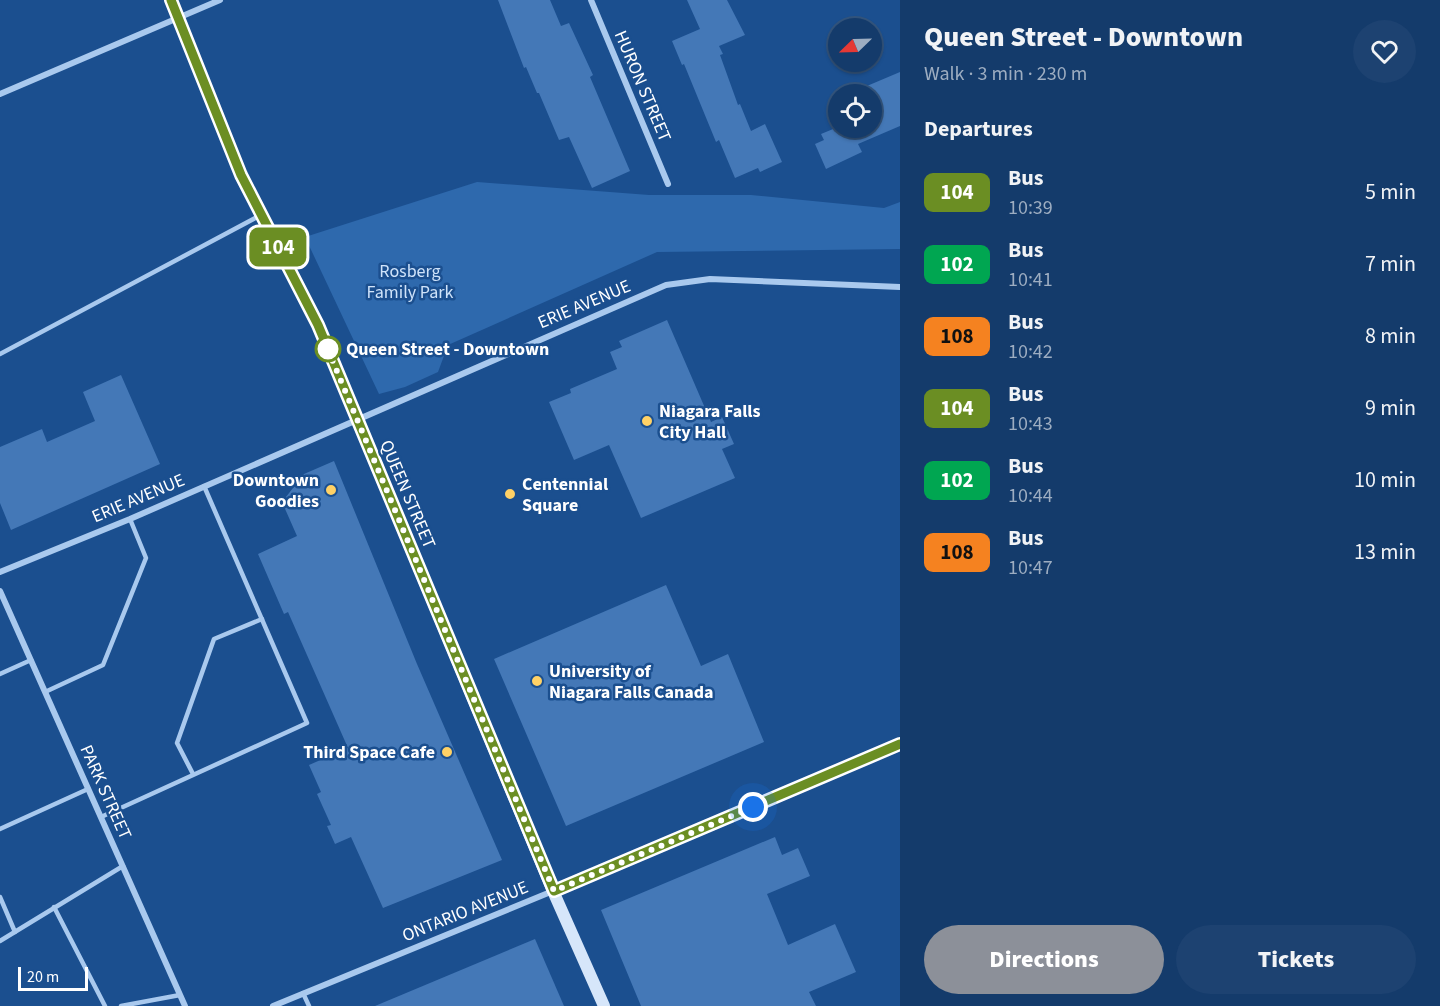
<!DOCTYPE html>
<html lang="en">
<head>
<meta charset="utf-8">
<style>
	body { margin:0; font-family:"Source Sans 3",sans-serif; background:#1d4271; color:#f1f3f6; height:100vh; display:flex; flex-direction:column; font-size:22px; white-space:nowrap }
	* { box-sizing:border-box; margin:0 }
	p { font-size:20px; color:#9dadc1 }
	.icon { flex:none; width:33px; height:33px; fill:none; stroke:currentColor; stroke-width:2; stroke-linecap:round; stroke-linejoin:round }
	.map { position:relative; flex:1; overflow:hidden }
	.drawer { display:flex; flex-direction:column; background:#143b6b; width:540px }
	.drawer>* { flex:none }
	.badge { padding:0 12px; border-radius:9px; font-size:21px; line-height:39px }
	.needle { width:39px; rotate:247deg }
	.buttons { position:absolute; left:828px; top:18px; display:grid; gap:12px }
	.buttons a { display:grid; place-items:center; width:54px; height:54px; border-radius:50%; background:#143b6b; box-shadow:0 2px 4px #0004,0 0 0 2px #33557e; font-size:30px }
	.scale { position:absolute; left:18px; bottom:15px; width:70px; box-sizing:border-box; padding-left:6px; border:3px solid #fff; border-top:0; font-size:16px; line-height:21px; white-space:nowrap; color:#fff; -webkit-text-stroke:4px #1b4f8f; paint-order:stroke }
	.you { position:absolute; width:30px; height:30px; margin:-15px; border:4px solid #fff; border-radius:50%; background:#1a73e8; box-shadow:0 0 0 9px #1a73e833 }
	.map>.badge { position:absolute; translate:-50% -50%; box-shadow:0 0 0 3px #fff }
	h2 { padding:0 24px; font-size:22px; line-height:54px }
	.round { display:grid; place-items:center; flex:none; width:63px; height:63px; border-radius:32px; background:#1d4271 }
	.headline { display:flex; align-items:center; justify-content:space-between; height:102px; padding:0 24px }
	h1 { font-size:28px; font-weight:800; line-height:45px }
	.action { display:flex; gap:12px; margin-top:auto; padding:12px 24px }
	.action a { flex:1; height:69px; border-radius:36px; background:#8c9099; color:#fff; font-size:24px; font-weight:800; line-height:69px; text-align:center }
	.action a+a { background:#1d4271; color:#f1f3f6 }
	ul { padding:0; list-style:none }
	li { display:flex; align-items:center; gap:18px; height:72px; padding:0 24px }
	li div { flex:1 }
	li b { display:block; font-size:22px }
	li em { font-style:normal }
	li .badge { min-width:66px; font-weight:700; text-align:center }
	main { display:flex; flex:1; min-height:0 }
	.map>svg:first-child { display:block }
</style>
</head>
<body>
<main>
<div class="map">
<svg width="900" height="1006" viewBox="0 0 900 1006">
	<rect width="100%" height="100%" fill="#1b4f8f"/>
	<!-- green -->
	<polygon fill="#2e69ad" points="477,182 649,195 751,195 884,208 900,202 900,249 657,252 448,345 438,372 405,387 379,394 305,237"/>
	<!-- building -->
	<g fill="#4478b7">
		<polygon points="498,0 550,0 561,26 569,23 593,75 590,77 630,171 592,188 569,137 559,140 539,93 537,93 526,67 524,68"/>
		<polygon points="687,0 727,0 745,35 719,46 723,54 720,55 738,105 740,104 751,131 765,124 782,162 760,172 758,168 735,178 719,140 716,142 684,64 682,65 672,41 700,29"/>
		<polygon points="900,72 900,126 858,144 862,152 826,169 815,144 824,140 821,134 838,127 872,128 872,94 848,94"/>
		<polygon points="667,320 711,422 722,417 734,444 722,449 735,478 641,518 609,445 574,460 549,402 571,393 570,389 617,369 610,352 622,347 619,341"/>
		<polygon points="121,375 160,464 11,530 0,503 0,447 42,429 47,442 95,421 83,392"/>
		<polygon points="334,461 417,664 502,860 383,908 351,837 335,844 327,826 331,825 317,794 321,792 309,765 348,748 288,612 284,614 258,554 297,536 282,502 304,474"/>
		<polygon points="666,585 701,666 728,654 764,742 566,826 494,659"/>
		<polygon points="775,837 782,855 798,848 810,876 767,894 788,945 835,924 856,972 809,992 816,1006 641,1006 601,910"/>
		<polygon points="535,939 564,1006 375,1006"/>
	</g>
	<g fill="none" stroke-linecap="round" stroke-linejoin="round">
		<!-- lane -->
		<g stroke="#a9c9ee" stroke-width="4.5">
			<polyline points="0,354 261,215"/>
			<polyline points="0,674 31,660"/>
			<polyline points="45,692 103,665 146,558 130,519"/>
			<polyline points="193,774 177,743 214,639 262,619"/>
			<polyline points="101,817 307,723 204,486"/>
			<polyline points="0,829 88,789"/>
			<polyline points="0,897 15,932"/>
			<polyline points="54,907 105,1006"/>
			<polyline points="0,941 123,866"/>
			<polyline points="303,993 309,1006"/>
			<polyline points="121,1006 180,995"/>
		</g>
		<!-- street -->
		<g stroke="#a9c9ee" stroke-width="6">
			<polyline points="591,0 668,184"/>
			<polyline points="0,94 220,0"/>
			<polyline points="0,572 130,519 666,285 710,279 900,287"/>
			<polyline points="0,591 185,1006"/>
			<polyline points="273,1006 553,891 900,744"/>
		</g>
		<!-- secondary -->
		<polyline stroke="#d6e6fa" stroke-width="12" points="171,0 241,175 318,325 553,891 604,1006"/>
	</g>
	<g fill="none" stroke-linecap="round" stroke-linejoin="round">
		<defs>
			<polyline id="line" points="171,0 241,175 318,325 554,891 900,744"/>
		</defs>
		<!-- line casing -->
		<use href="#line" stroke="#fff" stroke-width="14"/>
		<!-- line -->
		<use href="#line" stroke="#6b8e23" stroke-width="9"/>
		<!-- walk -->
		<polyline stroke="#fff" stroke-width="6" stroke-dasharray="0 10.8" points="328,349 326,345 554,891 753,807"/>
	</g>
	<!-- markers -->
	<circle fill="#fff" stroke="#6b8e23" stroke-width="3" cx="328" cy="349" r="12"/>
	<g fill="#ffd166" stroke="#1b4f8f" stroke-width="2">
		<circle cx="647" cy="421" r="6"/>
		<circle cx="331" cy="490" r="6"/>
		<circle cx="510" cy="494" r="6"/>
		<circle cx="537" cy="681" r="6"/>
		<circle cx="447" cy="752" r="6"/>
	</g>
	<g text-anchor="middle" stroke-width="5" stroke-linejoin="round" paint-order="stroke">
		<!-- street labels -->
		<g font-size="18" fill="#fff" stroke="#1b4f8f">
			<text transform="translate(643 86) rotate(67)" y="6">HURON STREET</text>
			<text transform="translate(584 304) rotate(-23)" y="6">ERIE AVENUE</text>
			<text transform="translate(408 494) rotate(67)" y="6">QUEEN STREET</text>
			<text transform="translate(138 498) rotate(-23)" y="6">ERIE AVENUE</text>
			<text transform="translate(106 792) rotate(66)" y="6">PARK STREET</text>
			<text transform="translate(465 911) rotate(-22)" y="6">ONTARIO AVENUE</text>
		</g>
		<!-- park labels -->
		<g font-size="18" fill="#cfe3fa" stroke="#1b4f8f">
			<text x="410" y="277">Rosberg<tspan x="410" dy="21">Family Park</tspan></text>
		</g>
		<!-- stop labels -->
		<g font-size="18" font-weight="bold" fill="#fff" stroke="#1b4f8f" text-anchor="start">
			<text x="346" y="355">Queen Street - Downtown</text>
		</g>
		<!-- poi labels -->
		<g font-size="18" font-weight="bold" fill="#fff" stroke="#1b4f8f" text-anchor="start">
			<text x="659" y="417">Niagara Falls<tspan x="659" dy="21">City Hall</tspan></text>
			<text x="319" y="486" text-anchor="end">Downtown<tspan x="319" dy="21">Goodies</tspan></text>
			<text x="522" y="490">Centennial<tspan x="522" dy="21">Square</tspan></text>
			<text x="549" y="677">University of<tspan x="549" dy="21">Niagara Falls Canada</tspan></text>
			<text x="435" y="758" text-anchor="end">Third Space Cafe</text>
		</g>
	</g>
</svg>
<div class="buttons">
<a><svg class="needle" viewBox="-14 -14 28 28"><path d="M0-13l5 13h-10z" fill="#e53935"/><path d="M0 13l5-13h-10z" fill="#9dadc1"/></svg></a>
<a><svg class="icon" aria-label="locate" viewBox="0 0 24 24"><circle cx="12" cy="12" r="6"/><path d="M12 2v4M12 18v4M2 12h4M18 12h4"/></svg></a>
</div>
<div class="scale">20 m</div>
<div class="you" style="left:753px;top:807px"></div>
<b class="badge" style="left:278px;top:247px;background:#6b8e23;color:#fff">104</b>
</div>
<section class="drawer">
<div class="headline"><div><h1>Queen Street - Downtown</h1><p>Walk · 3 min · 230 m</p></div><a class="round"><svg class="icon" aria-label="heart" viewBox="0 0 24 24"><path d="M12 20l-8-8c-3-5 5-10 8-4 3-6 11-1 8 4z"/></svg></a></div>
<h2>Departures</h2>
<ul>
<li><span class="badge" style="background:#6b8e23;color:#fff">104</span><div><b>Bus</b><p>10:39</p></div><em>5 min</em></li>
<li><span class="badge" style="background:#00a651;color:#fff">102</span><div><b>Bus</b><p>10:41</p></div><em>7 min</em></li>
<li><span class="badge" style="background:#f58220;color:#111">108</span><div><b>Bus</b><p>10:42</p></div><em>8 min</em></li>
<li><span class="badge" style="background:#6b8e23;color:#fff">104</span><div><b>Bus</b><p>10:43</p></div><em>9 min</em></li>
<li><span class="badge" style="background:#00a651;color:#fff">102</span><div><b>Bus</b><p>10:44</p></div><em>10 min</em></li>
<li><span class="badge" style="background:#f58220;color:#111">108</span><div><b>Bus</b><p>10:47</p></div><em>13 min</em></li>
</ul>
<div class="action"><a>Directions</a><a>Tickets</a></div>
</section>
</main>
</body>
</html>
